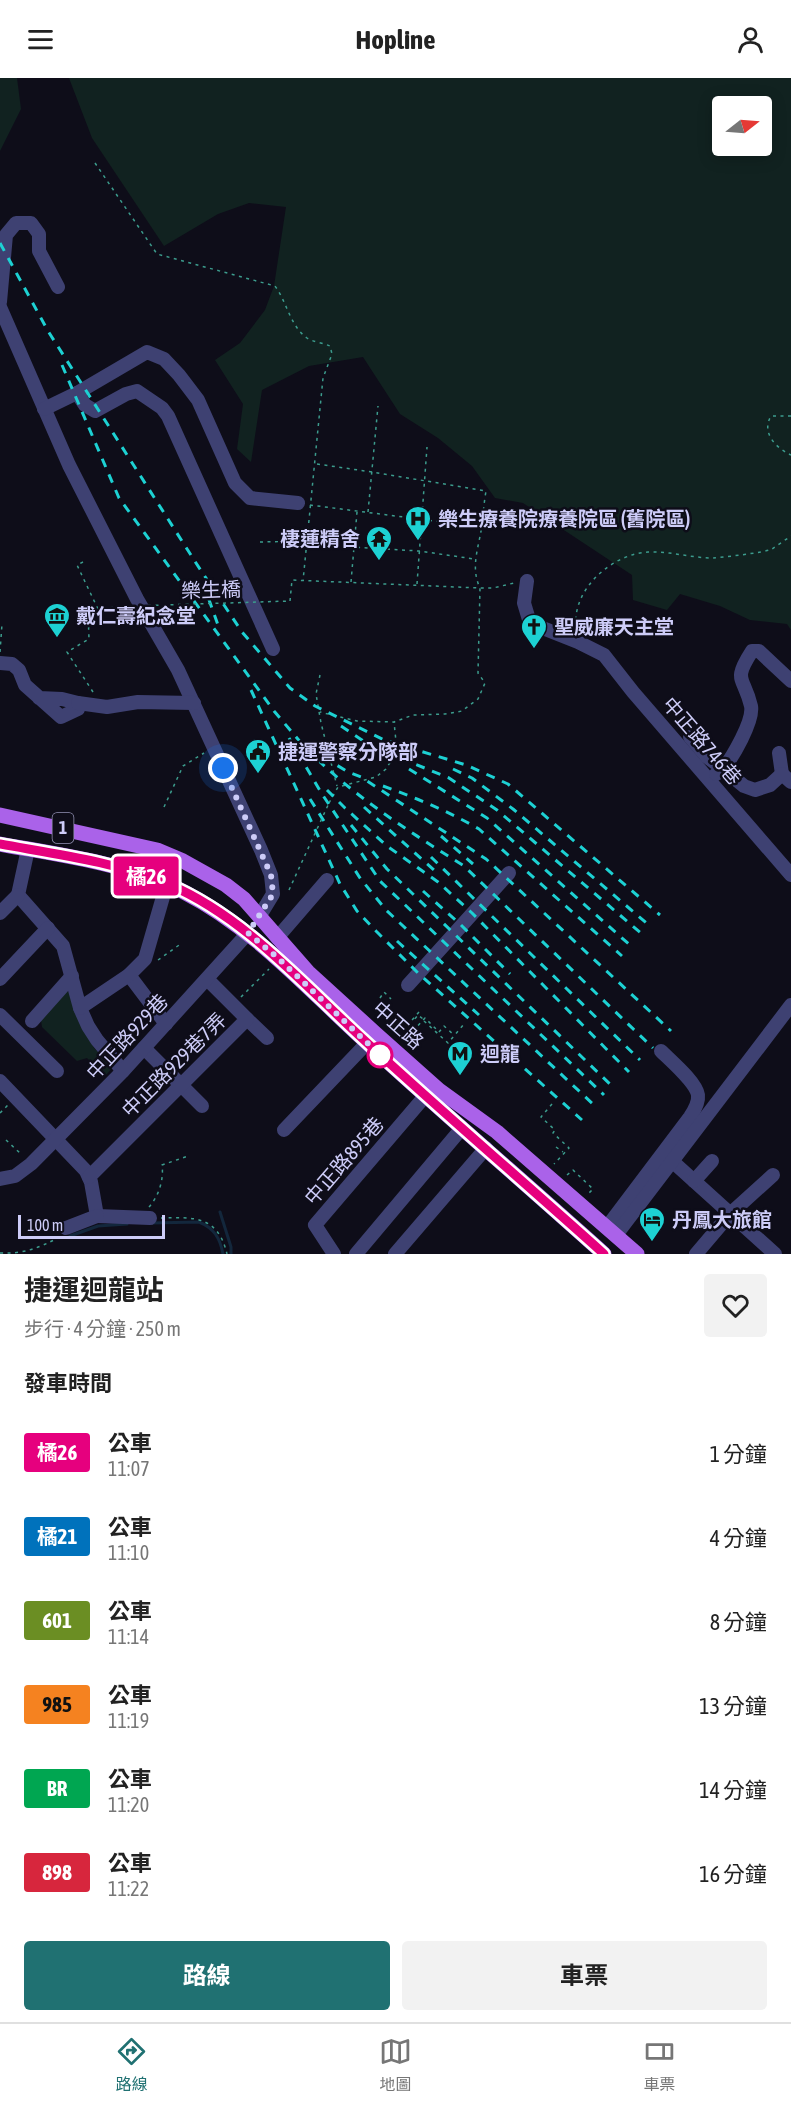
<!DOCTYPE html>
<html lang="zh-TW">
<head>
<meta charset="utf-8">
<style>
	body { margin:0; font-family:"Asap Condensed","Noto Sans TC",sans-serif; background:#f2f2f2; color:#222; height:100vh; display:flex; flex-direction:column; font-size:22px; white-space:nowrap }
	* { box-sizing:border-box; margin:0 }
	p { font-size:20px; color:#767676 }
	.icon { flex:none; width:33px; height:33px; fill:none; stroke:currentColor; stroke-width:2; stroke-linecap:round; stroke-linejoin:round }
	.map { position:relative; height:1176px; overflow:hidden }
	.sheet { display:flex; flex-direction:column; background:#fff; flex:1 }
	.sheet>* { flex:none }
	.badge { padding:0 12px; border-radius:4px; font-size:21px; line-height:39px }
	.needle { width:39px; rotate:73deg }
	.controls { position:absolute; left:712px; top:18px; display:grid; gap:12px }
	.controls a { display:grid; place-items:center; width:60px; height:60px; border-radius:6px; background:#fff; box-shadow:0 3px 15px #0003; font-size:30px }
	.scale { position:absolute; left:18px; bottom:15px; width:147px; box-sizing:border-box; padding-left:6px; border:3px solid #cdccf8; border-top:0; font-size:16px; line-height:21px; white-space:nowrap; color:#cdccf8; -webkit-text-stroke:4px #0e0d19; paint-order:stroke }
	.you { position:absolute; width:30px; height:30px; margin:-15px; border:4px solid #fff; border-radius:50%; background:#1a73e8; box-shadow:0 0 0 9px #1a73e833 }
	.map>.badge { position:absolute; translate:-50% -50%; box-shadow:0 0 0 3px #fff }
	h2 { padding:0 24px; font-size:22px; line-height:54px }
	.round { display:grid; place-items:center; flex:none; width:63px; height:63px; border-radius:6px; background:#f2f2f2 }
	.overview { display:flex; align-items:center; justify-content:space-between; height:102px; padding:0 24px }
	h1 { font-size:28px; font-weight:700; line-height:45px }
	.button { display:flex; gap:12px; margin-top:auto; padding:12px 24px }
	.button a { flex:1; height:69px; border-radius:6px; background:#207172; color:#fff; font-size:24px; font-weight:700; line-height:69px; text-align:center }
	.button a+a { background:#f2f2f2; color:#222 }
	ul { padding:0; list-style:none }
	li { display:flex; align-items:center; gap:18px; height:84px; padding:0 24px }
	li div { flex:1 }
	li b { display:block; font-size:22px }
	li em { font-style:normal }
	li .badge { min-width:66px; font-weight:700; text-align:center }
	header { display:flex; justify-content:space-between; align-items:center; height:78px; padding:0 24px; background:#fff; font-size:27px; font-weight:700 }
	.dock { display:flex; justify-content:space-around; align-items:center; height:84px; border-top:2px solid #e0e0e0; background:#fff; font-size:16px; color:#767676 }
	.dock a { display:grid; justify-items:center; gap:3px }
	.dock .on { color:#207172 }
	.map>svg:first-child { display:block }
</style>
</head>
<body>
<header><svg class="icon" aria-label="menu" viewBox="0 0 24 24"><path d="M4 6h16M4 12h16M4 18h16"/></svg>Hopline<svg class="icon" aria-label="person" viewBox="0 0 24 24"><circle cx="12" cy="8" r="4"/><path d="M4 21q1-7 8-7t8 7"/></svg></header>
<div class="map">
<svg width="791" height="1176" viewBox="0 0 791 1176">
	<rect width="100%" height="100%" fill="#0e0d19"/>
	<!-- green -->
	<g fill="#112220" fill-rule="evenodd">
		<polygon points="0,0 17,0 21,31 0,73"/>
		<path d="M69,0H791V552L787,546L750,542L720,528L680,516L667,532L633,522L632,497L523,425L495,420L472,388L438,360L400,336L363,279L309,288L262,312L251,384L237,371L243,326L215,282L240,265L265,232L274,208L286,129L249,125L218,136L164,168L92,60ZM723,28H762V68H723Z"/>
		<polygon points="65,913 69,914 80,942 94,970 113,989 105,998 87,980 77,983 42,949 40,936"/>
	</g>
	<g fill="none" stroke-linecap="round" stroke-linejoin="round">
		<!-- stream -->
		<g stroke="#13273c" stroke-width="3">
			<polyline points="220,1134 231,1169 231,1176"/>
			<path d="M151,1145L199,1144C214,1150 220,1160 223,1176"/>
			<polyline points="70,1158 98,1148 127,1146"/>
		</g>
		<!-- path -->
		<g stroke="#3c9c8d" stroke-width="1.5" stroke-dasharray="3 4.5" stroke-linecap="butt">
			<path d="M95,85L157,176L275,208C287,224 290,248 307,260C313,264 323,265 330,268L332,276L323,300L303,503"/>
			<path d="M791,338H771C761,355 776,370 791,377"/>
			<path d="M317,386L372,394L486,413C484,425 483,436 482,447C479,469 470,489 480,510L478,595L485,605L478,621L462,633L445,636L413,637L394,644L357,643L320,634"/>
			<polyline points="310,427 481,449"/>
			<polyline points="368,434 378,328"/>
			<polyline points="260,464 308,463 353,469 419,473 474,481"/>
			<polyline points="83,484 77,487 98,531 126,528"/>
			<polyline points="351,504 357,434"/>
			<polyline points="417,506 427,369"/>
			<polyline points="290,523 292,502 480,510 493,510 514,505"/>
			<path d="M576,549C572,511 612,476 648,474C670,473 691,480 713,480C724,479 763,475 772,471C778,467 785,462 791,458"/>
			<polyline points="0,574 2,546"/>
			<polyline points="320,597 316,616 321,645 337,708"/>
			<polyline points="93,614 67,574 89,561 88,533 98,531"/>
			<polyline points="329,725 338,709 376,699 386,691 397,673 394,644"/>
			<polyline points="164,729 183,688 204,675"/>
			<polyline points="158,882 182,865"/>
			<polyline points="241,919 269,891"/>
			<polyline points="380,920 384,914 391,921"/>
			<polyline points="419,934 412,942 413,943 418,937 423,941"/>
			<polyline points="424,943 448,965 464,946"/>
			<polyline points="413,953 425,940 439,954 444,948 454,957"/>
			<polyline points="552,1026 541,1039 555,1052 553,1055 569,1070 554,1086"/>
			<polyline points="0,1035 8,1027"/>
			<polyline points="6,1062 22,1077"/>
			<polyline points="556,1069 563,1074"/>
			<polyline points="567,1097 573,1092 593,1111 588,1116"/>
			<path d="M149,1129C159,1118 164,1101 162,1087L188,1078"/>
			<path d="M161,1140C195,1139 218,1138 227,1176"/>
			<path d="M0,1175C25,1176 38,1170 60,1159"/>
		</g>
		<!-- minor -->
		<g stroke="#3e4172" stroke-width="14">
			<polyline points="0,224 6,157 16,145 31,145 39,156 39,173 58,209"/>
			<polyline points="0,229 69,387 137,521 178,592 261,772 271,797 273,816 259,839"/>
			<polyline points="77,315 85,327 95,333 126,316 137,313 162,330 168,338 273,571"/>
			<polyline points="44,331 77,315 147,274 164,281 179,297 198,322 235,405 250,420 298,425"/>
			<polyline points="527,503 524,525 530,545 578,564 604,577 633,614 791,797"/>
			<polyline points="0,585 12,586 19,592 25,607 61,639 78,631 78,625 62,621 39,620"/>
			<polyline points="78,625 107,629 138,624 194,625"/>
			<path d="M690,659L707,679L723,691C732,680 754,643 751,628C744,598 732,604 752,573H759L791,603"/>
			<polyline points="779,675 782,696"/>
			<polyline points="716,696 723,691 744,708 755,712 770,707 782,696 791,704"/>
			<polyline points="28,771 18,817 63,868 80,930 88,948 97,962 123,993"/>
			<polyline points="0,835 18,817"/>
			<polyline points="277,860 327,802"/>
			<polyline points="129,897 166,946"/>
			<polyline points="0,901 48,850"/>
			<polyline points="408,907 509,795"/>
			<polyline points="80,930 129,897 145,881 167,805"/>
			<polyline points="0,937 57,993"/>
			<polyline points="247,941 267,960"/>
			<polyline points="32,943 72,898"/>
			<polyline points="144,970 202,1028"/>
			<polyline points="0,1003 86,1093 91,1104 97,1138 150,1140"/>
			<polyline points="284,1052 367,965"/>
			<polyline points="672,1083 775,1176"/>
			<polyline points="89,1099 247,941 208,902"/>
			<polyline points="0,1101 15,1098 31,1086 123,993 248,855"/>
			<polyline points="694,1103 712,1083"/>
			<path d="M607,1149L690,1039C694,1033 699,1025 698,1017C696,1004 671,983 661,973"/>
			<polyline points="66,1150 97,1138"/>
			<polyline points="616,1157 791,927"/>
			<polyline points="334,1176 315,1147 426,1017"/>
			<polyline points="356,1176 462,1050"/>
			<polyline points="395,1176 486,1070"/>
			<polyline points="696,1176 730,1136 773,1097"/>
		</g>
		<!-- major -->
		<g stroke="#aa62e9" stroke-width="15">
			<polyline points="0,737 157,772 183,783 226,807 244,821 308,894 376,956 439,1012 497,1054 637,1176"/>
			<path d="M0,766C59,777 131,786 184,814C254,850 306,909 363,961C442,1034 524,1104 604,1176"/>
		</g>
		<!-- rail -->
		<g stroke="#1dd1d3" stroke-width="3" stroke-dasharray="9 8" stroke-linecap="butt">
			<polyline points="0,165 48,253 196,485 242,554 290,610 315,628 384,662 466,687 508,706 660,837"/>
			<polyline points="62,287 119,420 274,633 302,666 348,694 361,699 486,781 671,953"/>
			<polyline points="203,505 218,547"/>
			<polyline points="251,612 340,806 357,833 376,853 418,895 582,1042"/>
			<polyline points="341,648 371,668 449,700 497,732 642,856"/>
			<polyline points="289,660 322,716 380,803 604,1017"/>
			<path d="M318,682C361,723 413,756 464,788L653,970"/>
			<polyline points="409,691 487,740 631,868"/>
			<polyline points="453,691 472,700 513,731 650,848"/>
			<path d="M383,708C416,720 448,733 479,751L622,878"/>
			<polyline points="327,712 345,730 387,768 438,804 472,835 629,994"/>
			<polyline points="310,721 360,800 386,832 595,1028"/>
			<polyline points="364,729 435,793"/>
			<polyline points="351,747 387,791 613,1009"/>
			<polyline points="441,758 473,786"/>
			<polyline points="431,779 640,982"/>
			<polyline points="423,813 461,847 510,896"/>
			<polyline points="397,863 479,937"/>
		</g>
		<!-- path-bridge -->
		<g stroke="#3c9c8d" stroke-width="1.5" stroke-dasharray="3 4.5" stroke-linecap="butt">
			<polyline points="133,528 290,523"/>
			<polyline points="289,812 329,725"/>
		</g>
	</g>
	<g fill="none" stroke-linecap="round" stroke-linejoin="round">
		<defs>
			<path id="line" d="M0,766C55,776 117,784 168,806C245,839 302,905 363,961C442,1034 524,1104 604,1176"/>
		</defs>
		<!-- line casing -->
		<use href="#line" stroke="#fff" stroke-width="14"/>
		<!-- line -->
		<use href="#line" stroke="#e6007e" stroke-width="9"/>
		<!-- walk -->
		<polyline stroke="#cdccf8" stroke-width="6" stroke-dasharray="0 10.8" points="223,690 271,797 273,816 248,855 278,880 380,977"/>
	</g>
	<!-- icons -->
	<defs>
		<symbol id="hospital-pin" viewBox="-11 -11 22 30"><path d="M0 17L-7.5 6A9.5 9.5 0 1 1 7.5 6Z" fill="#1dd1d3" stroke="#0e0d19"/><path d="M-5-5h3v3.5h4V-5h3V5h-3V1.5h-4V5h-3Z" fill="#111"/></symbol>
		<symbol id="temple-pin" viewBox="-11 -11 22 30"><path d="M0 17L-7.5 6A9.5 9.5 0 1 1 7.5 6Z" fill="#1dd1d3" stroke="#0e0d19"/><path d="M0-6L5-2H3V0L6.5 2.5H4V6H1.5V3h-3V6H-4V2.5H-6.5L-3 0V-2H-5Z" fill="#111"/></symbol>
		<symbol id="museum-pin" viewBox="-11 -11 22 30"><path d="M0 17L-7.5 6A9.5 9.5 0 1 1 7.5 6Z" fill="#1dd1d3" stroke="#0e0d19"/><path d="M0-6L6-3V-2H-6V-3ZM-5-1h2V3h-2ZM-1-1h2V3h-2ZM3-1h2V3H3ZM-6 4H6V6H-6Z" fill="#111"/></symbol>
		<symbol id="church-pin" viewBox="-11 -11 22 30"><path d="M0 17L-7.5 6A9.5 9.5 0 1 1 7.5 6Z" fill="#1dd1d3" stroke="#0e0d19"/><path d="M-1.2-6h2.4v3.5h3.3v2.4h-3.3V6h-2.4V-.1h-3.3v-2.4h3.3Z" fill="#111"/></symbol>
		<symbol id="civic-pin" viewBox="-11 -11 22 30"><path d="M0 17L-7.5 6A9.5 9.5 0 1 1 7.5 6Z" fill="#1dd1d3" stroke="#0e0d19"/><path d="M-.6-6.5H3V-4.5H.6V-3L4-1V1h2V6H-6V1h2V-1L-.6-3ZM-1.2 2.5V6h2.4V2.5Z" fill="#111"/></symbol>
		<symbol id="metro-pin" viewBox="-11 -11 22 30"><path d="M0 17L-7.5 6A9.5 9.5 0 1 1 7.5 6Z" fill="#1dd1d3" stroke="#0e0d19"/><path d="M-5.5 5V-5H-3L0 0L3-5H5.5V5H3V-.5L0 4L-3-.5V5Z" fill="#111"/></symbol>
		<symbol id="hotel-pin" viewBox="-11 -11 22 30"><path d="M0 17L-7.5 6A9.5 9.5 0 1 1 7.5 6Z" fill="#1dd1d3" stroke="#0e0d19"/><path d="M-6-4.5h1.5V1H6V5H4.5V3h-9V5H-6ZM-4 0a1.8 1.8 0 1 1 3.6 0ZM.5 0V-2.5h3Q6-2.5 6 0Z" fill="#111"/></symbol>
	</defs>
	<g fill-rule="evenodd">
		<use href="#hospital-pin" x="403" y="426" width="30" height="40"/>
		<use href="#temple-pin" x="364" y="446" width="30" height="40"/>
		<use href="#museum-pin" x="42" y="523" width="30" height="40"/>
		<use href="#church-pin" x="519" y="534" width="30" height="40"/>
		<use href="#civic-pin" x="243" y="659" width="30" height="40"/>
		<use href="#metro-pin" x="445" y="961" width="30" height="40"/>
		<use href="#hotel-pin" x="637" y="1127" width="30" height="40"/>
	</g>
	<!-- markers -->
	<circle fill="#fff" stroke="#e6007e" stroke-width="3" cx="380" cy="977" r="12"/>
	<g text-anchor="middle" stroke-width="5" stroke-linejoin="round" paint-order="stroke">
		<!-- shield labels -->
		<rect fill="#0e0d19" stroke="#9493b5" stroke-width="1.5" x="52.5" y="735" width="21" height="30" rx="4.5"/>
		<g font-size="18" font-weight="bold" fill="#cdccf8">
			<text x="63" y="756">1</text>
		</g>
		<!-- poi labels -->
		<g font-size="20" font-weight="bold" fill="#cdccf8" stroke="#0e0d19" text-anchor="start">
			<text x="438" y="448">樂生療養院療養院區 (舊院區)</text>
			<text x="360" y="468" text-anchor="end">棲蓮精舍</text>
			<text x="76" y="545">戴仁壽紀念堂</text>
			<text x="554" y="556">聖威廉天主堂</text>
			<text x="278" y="681">捷運警察分隊部</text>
			<text x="480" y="983">迴龍</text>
			<text x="672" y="1149">丹鳳大旅館</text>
		</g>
		<!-- street labels -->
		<g font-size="20" fill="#cdccf8" stroke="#0e0d19">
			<text transform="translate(211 512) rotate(-2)" y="7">樂生橋</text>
			<text transform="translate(702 663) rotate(49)" y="7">中正路746巷</text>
			<text transform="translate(398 947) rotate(42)" y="7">中正路</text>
			<text transform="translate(127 959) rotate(-47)" y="7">中正路929巷</text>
			<text transform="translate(174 987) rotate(-45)" y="7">中正路929巷7弄</text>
			<text transform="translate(344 1083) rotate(-49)" y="7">中正路895巷</text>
		</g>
	</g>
</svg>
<div class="controls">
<a><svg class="needle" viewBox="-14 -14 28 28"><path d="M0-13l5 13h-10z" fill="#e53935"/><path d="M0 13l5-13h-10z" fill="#767676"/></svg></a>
</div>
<div class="scale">100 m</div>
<div class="you" style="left:223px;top:690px"></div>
<b class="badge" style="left:146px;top:798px;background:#e6007e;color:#fff">橘26</b>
</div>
<section class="sheet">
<div class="overview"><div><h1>捷運迴龍站</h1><p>步行 · 4 分鐘 · 250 m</p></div><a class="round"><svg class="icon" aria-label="heart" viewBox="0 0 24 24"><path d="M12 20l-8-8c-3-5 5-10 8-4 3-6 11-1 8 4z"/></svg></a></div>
<h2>發車時間</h2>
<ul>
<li><span class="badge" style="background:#e6007e;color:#fff">橘26</span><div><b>公車</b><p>11:07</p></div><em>1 分鐘</em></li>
<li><span class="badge" style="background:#0072bc;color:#fff">橘21</span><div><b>公車</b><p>11:10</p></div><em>4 分鐘</em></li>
<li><span class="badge" style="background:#6b8e23;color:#fff">601</span><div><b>公車</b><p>11:14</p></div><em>8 分鐘</em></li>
<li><span class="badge" style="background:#f58220;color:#111">985</span><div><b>公車</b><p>11:19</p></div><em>13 分鐘</em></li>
<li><span class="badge" style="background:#00a651;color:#fff">BR</span><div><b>公車</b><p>11:20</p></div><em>14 分鐘</em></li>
<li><span class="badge" style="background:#d7263d;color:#fff">898</span><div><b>公車</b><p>11:22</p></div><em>16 分鐘</em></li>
</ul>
<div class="button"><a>路線</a><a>車票</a></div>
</section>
<nav class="dock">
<a class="on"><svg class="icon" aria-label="directions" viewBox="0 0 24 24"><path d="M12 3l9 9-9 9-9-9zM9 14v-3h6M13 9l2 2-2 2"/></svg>路線</a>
<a><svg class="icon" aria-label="map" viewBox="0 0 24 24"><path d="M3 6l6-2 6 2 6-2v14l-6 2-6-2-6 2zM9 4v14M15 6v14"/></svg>地圖</a>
<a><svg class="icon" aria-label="tickets" viewBox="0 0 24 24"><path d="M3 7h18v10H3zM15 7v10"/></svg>車票</a>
</nav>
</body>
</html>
